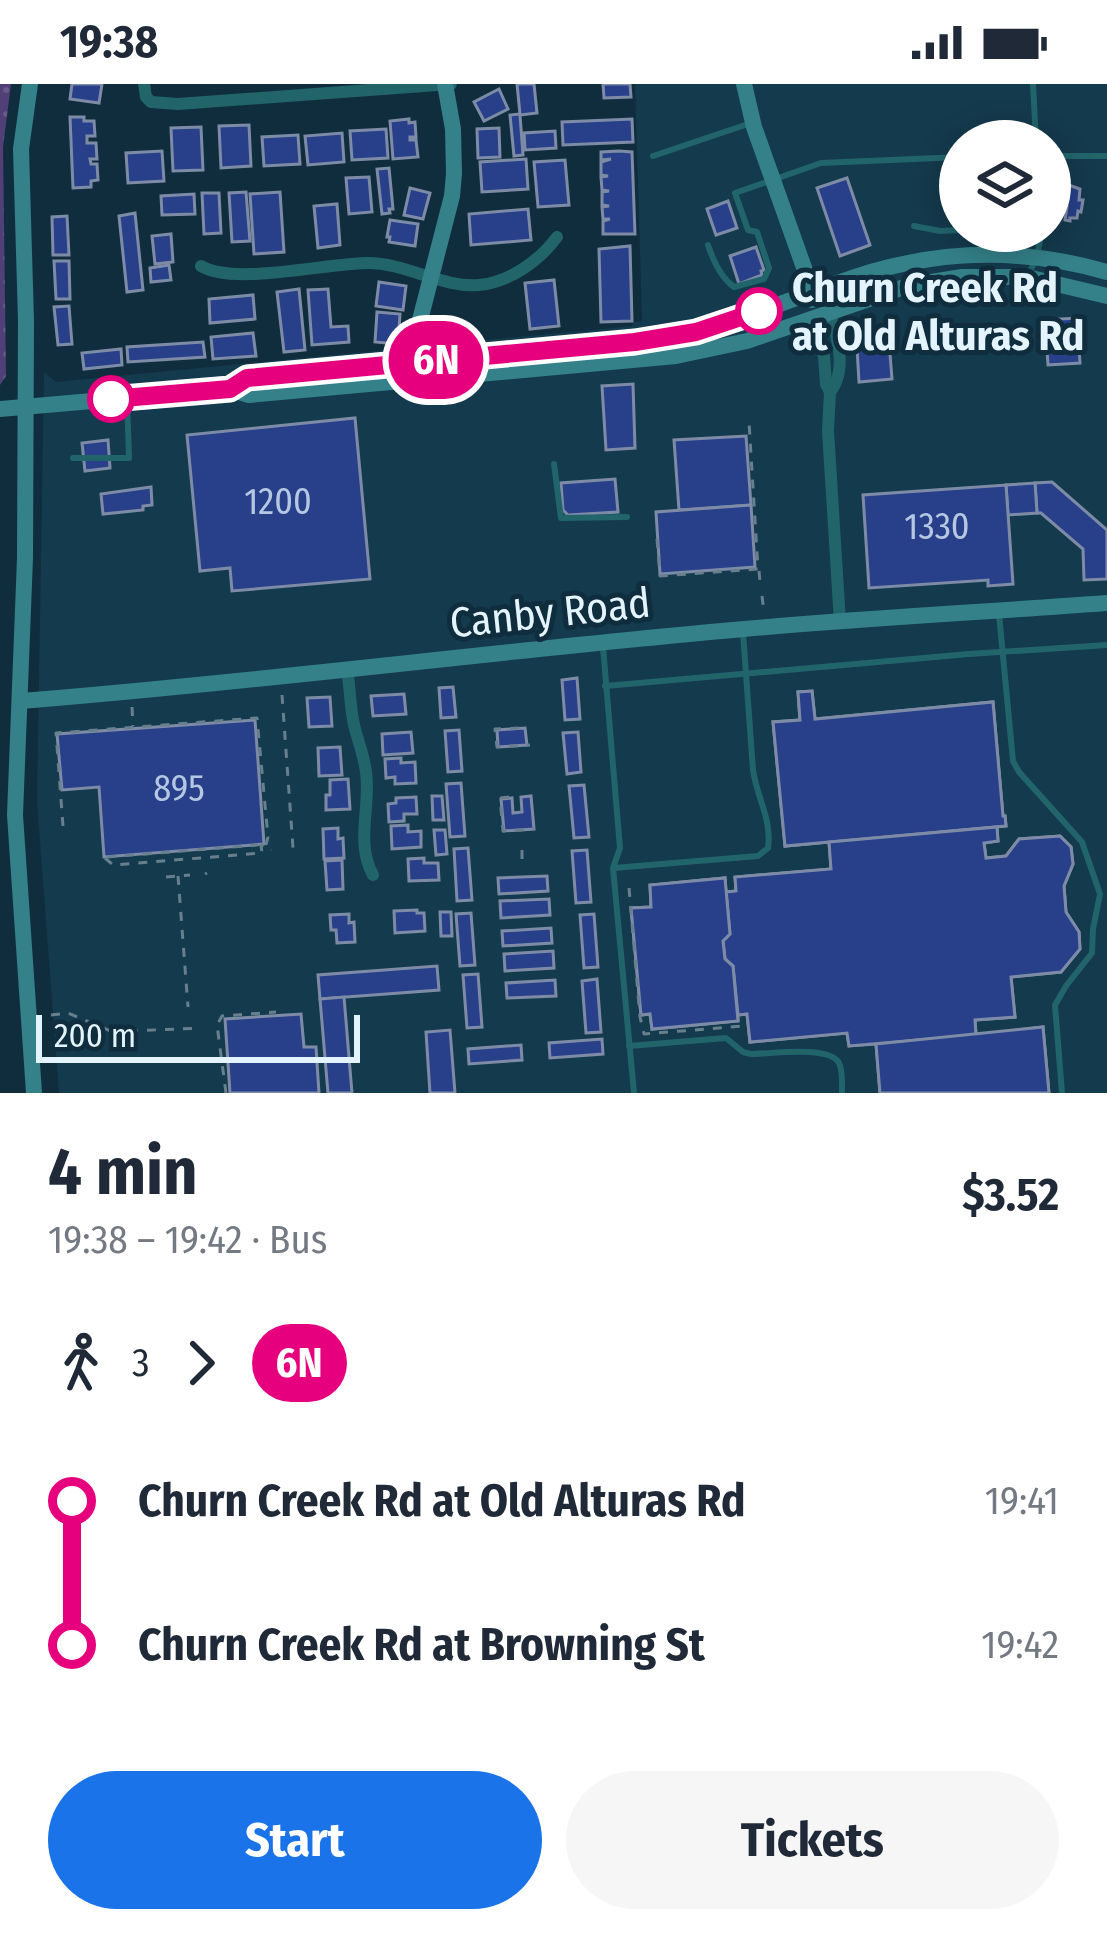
<!DOCTYPE html>
<html lang="en">
<head>
<meta charset="utf-8">
<style>
	body { margin:0; font-family:"Fira Sans Condensed",sans-serif; background:#f6f6f7; color:#1f2937; height:100vh; display:flex; flex-direction:column; font-size:45px; white-space:nowrap }
	* { box-sizing:border-box; margin:0 }
	p { font-size:39px; color:#747a83 }
	.icon { flex:none; width:66px; height:66px; fill:none; stroke:currentColor; stroke-width:2; stroke-linecap:round; stroke-linejoin:round }
	.map { position:relative; height:1009px; overflow:hidden }
	.sheet { display:flex; flex-direction:column; background:#fff; flex:1 }
	.sheet>* { flex:none }
	.badge { padding:0 24px; border-radius:39px; font-size:42px; line-height:78px }
	.fabs { position:absolute; left:939px; top:36px; display:grid; gap:24px }
	.fabs a { display:grid; place-items:center; width:132px; height:132px; border-radius:50%; background:#fff; box-shadow:0 6px 30px #0003; font-size:60px }
	.scale { position:absolute; left:36px; bottom:30px; width:324px; box-sizing:border-box; padding-left:12px; border:6px solid #e4f4ff; border-top:0; font-size:33px; line-height:42px; white-space:nowrap; color:#e4f4ff; -webkit-text-stroke:9px #102d3d; paint-order:stroke }
	.map>.badge { position:absolute; translate:-50% -50%; box-shadow:0 0 0 6px #fff }
	.legs { display:flex; align-items:center; gap:18px; height:132px; padding:0 48px; font-size:39px }
	.legs p { margin-inline-start:auto }
	.summary { display:flex; align-items:center; justify-content:space-between; height:204px; padding:0 48px }
	h1 { font-size:66px; font-weight:700; line-height:90px }
	.primary-button { display:flex; gap:24px; margin-top:auto; padding:24px 48px }
	.primary-button a { flex:1; height:138px; border-radius:72px; background:#1a73e8; color:#fff; font-size:48px; font-weight:700; line-height:138px; text-align:center }
	.primary-button a+a { background:#f6f6f7; color:#1f2937 }
	ul { padding:0 48px; list-style:none }
	li { display:flex; align-items:center; gap:42px; height:144px; font-size:45px }
	li i { display:grid; place-items:center; width:18px; height:100%; margin:0 15px; background:currentColor }
	li i::after { content:''; width:30px; height:30px; margin:-15px; border:9px solid; border-radius:50%; background:#fff }
	li p { margin-inline-start:auto }
	li:first-child i { background:linear-gradient(#0000 50%,currentColor 0) }
	li:last-child i { background:linear-gradient(currentColor 50%,#0000 0) }
	.status { display:flex; justify-content:space-between; align-items:center; height:84px; padding:0 60px; background:#fff; direction:ltr }
	.status svg { height:33px; fill:currentColor }
	.map>svg:first-child { display:block }
</style>
</head>
<body>
<div class="status"><b>19:38</b><svg viewBox="0 0 49 12"><path d="M0 12V9h3v3zM5 12V6h3v6zM10 12V3h3v9zM15 12V0h3v12zM26 1h20v11H26zM47 4h2v5h-2z"/></svg></div>
<div class="map">
<svg width="1107" height="1009" viewBox="0 0 1107 1009">
	<defs>
		<pattern id="green-dots" width="8" height="8" patternUnits="userSpaceOnUse" patternTransform="scale(3)"><rect width="8" height="8" fill="#513f77"/><path d="M2 2h.1M6 6h.1" fill="none" stroke="#6a5b8b" stroke-width="1.8" stroke-linecap="round"/></pattern>
	</defs>
	<rect width="100%" height="100%" fill="#102d3d"/>
	<!-- built -->
	<path fill="#143a4d" fill-rule="evenodd" d="M635,0H1107V1009H59L37,718L44,288L56,298L632,242L633,238L642,237ZM960,57H1050V147H960Z"/>
	<!-- green -->
	<polygon fill="url(#green-dots)" points="0,0 11,0 3,63 6,292 0,301"/>
	<!-- building -->
	<g fill="#274089" stroke="#7e8ba7" stroke-width="3">
		<polygon points="72,0 102,0 99,19 70,15"/>
		<polygon points="517,0 534,0 537,29 520,31 523,71 514,72 510,31 520,30"/>
		<polygon points="603,0 630,0 631,13 604,14"/>
		<polygon points="499,5 508,25 484,37 474,18"/>
		<polygon points="70,33 84,33 84,37 94,37 95,52 87,52 87,59 96,59 97,75 90,75 91,80 97,80 98,96 91,97 91,103 73,104"/>
		<polygon points="409,35 409,39 415,38 416,53 410,53 410,56 416,56 418,73 393,75 390,37"/>
		<polygon points="632,35 633,58 563,61 562,38"/>
		<polygon points="249,41 251,82 221,84 219,42"/>
		<polygon points="201,43 203,86 173,87 171,44"/>
		<polygon points="499,44 500,73 478,74 477,45"/>
		<polygon points="386,45 388,74 352,76 350,47"/>
		<polygon points="555,47 556,64 525,66 524,49"/>
		<polygon points="342,49 344,78 308,81 305,52"/>
		<polygon points="298,51 300,80 264,82 262,53"/>
		<polygon points="162,67 164,97 128,99 126,69"/>
		<polygon points="619,67 632,68 635,150 603,150 603,137 610,135 603,135 602,123 609,122 602,121 602,108 609,107 602,106 601,93 608,92 601,91 601,78 611,75 601,76 601,68"/>
		<polygon points="526,75 528,105 482,108 480,78"/>
		<polygon points="565,76 569,121 538,123 534,78"/>
		<polygon points="389,84 393,125 389,125 390,129 382,130 377,85"/>
		<polygon points="369,93 372,128 349,130 346,94"/>
		<polygon points="847,94 870,161 840,172 817,104"/>
		<polygon points="1066,100 1080,105 1079,116 1083,116 1081,128 1078,127 1077,134 1070,134 1070,137 1065,136 1067,123 1062,123"/>
		<polygon points="410,104 430,109 423,135 404,131"/>
		<polygon points="246,108 250,157 232,158 229,109"/>
		<polygon points="280,108 284,168 254,170 250,110"/>
		<polygon points="202,109 219,109 221,149 204,150"/>
		<polygon points="194,110 195,130 162,131 161,112"/>
		<polygon points="728,117 737,144 716,151 707,125"/>
		<polygon points="337,120 340,161 318,164 314,122"/>
		<polygon points="528,125 531,156 471,161 469,130"/>
		<polygon points="135,129 143,206 127,208 119,132"/>
		<polygon points="67,132 69,171 53,171 52,133"/>
		<polygon points="390,136 418,140 415,162 389,158 390,153 387,153"/>
		<polygon points="171,150 173,178 155,180 152,152"/>
		<polygon points="630,162 632,237 601,238 599,165"/>
		<polygon points="756,163 764,186 761,187 762,191 739,200 730,172"/>
		<polygon points="54,177 69,177 70,215 56,215"/>
		<polygon points="169,181 171,196 151,198 150,184"/>
		<polygon points="554,196 559,242 530,245 525,199"/>
		<polygon points="379,198 406,202 403,226 376,222"/>
		<polygon points="299,205 305,266 284,268 277,208"/>
		<polygon points="328,205 331,243 348,242 349,258 312,261 308,206"/>
		<polygon points="253,211 255,235 210,239 209,215"/>
		<polygon points="69,222 72,260 58,261 54,223"/>
		<polygon points="377,228 400,230 398,260 375,258"/>
		<polygon points="1077,234 1080,279 1048,281 1045,236"/>
		<polygon points="888,245 892,295 859,298 856,247"/>
		<polygon points="253,249 256,272 213,275 211,253"/>
		<polygon points="203,258 205,273 128,278 127,263"/>
		<polygon points="121,265 122,281 84,285 82,269"/>
		<polygon points="633,300 635,364 606,366 602,302"/>
		<polygon points="355,334 370,495 232,507 230,484 200,487 187,351"/>
		<polygon points="746,352 751,421 679,426 674,356"/>
		<polygon points="108,356 110,384 85,387 82,359"/>
		<polygon points="615,395 618,428 568,431 563,426 561,399"/>
		<polygon points="1052,398 1107,446 1107,495 1084,496 1083,465 1041,429 1037,429 1035,399"/>
		<polygon points="1035,399 1037,429 1008,431 1006,401"/>
		<polygon points="1006,401 1013,500 988,502 988,496 869,504 863,411"/>
		<polygon points="151,403 152,421 143,422 143,426 103,430 101,410"/>
		<polygon points="751,421 755,483 660,490 656,428"/>
		<polygon points="577,594 580,635 565,636 562,596"/>
		<polygon points="453,603 456,633 441,634 439,604"/>
		<polygon points="812,607 815,635 993,618 1003,732 1005,732 1006,742 997,743 998,757 984,759 986,774 1006,772 1019,755 1060,752 1071,763 1073,780 1064,802 1066,828 1079,848 1080,865 1061,888 1011,893 1015,933 975,936 976,951 1043,943 1049,1009 880,1009 876,960 849,962 847,949 750,958 747,930 738,931 738,937 652,945 650,930 641,931 631,824 651,823 650,801 725,794 726,808 736,807 735,793 831,785 829,758 785,762 773,638 800,636 798,608"/>
		<polygon points="812,607 815,635 993,618 1003,732 1005,732 1006,742 785,762 773,638 800,636 798,608"/>
		<polygon points="404,610 406,630 373,632 371,612"/>
		<polygon points="330,613 332,642 309,643 307,614"/>
		<polygon points="255,636 264,760 104,773 99,703 62,706 57,650"/>
		<polygon points="525,644 527,661 498,663 497,646"/>
		<polygon points="459,646 462,687 448,688 445,647"/>
		<polygon points="411,648 413,669 383,671 382,650"/>
		<polygon points="578,648 581,688 567,690 563,649"/>
		<polygon points="340,663 342,691 319,692 318,664"/>
		<polygon points="401,674 401,679 415,678 416,699 395,700 395,693 386,694 385,675"/>
		<polygon points="348,695 350,725 326,726 326,711 330,711 330,696"/>
		<polygon points="461,699 465,752 450,753 446,700"/>
		<polygon points="584,701 589,753 574,754 569,702"/>
		<polygon points="432,712 442,712 444,736 433,736"/>
		<polygon points="531,712 534,745 504,747 501,715 512,714 513,729 522,728 521,713"/>
		<polygon points="416,713 417,730 404,730 404,737 389,738 388,720 396,719 396,714"/>
		<polygon points="408,741 408,748 421,747 421,763 392,765 391,742"/>
		<polygon points="997,743 998,757 984,759 986,774 1006,772 1019,755 1060,752 1071,763 1073,780 1064,802 1066,828 1079,848 1080,865 1061,888 1011,893 1015,933 975,936 976,951 849,962 847,949 750,958 747,930 738,931 733,882 725,875 723,857 730,850 726,808 736,807 735,793 831,785 829,758"/>
		<polygon points="338,744 338,755 343,754 344,774 324,775 323,745"/>
		<polygon points="434,746 445,746 447,770 436,771"/>
		<polygon points="468,764 472,816 457,817 454,765"/>
		<polygon points="587,766 591,818 576,819 572,767"/>
		<polygon points="424,774 424,779 438,779 439,796 409,797 408,775"/>
		<polygon points="342,776 343,805 327,806 325,777"/>
		<polygon points="547,792 548,807 499,810 498,794"/>
		<polygon points="725,794 730,850 723,857 725,875 733,882 738,937 652,945 650,930 641,931 631,824 651,823 650,801"/>
		<polygon points="549,815 550,831 501,834 500,817"/>
		<polygon points="417,826 417,829 424,829 425,847 395,849 394,827"/>
		<polygon points="440,828 451,828 452,852 441,852"/>
		<polygon points="471,829 475,881 460,882 456,830"/>
		<polygon points="349,830 349,839 354,838 355,858 337,859 336,846 331,846 330,831"/>
		<polygon points="594,830 598,883 584,884 580,831"/>
		<polygon points="551,844 552,859 503,862 502,847"/>
		<polygon points="553,867 554,884 505,887 504,870"/>
		<polygon points="437,882 439,906 320,915 318,891"/>
		<polygon points="478,890 482,943 467,944 463,891"/>
		<polygon points="597,895 601,948 586,949 582,897"/>
		<polygon points="555,896 556,912 507,914 506,899"/>
		<polygon points="344,913 352,1009 328,1009 320,915"/>
		<polygon points="301,930 304,963 316,963 319,1009 230,1009 225,935"/>
		<polygon points="1043,943 1049,1009 880,1009 876,960"/>
		<polygon points="450,946 455,1009 430,1009 426,948"/>
		<polygon points="602,955 603,970 550,974 549,959"/>
		<polygon points="521,961 522,976 469,980 468,965"/>
	</g>
	<g fill="none" stroke-linecap="round" stroke-linejoin="round">
		<!-- path -->
		<g stroke="#687f8d" stroke-width="3" stroke-dasharray="9 9" stroke-linecap="butt">
			<polyline points="978,156 986,155 986,150"/>
			<polyline points="657,455 660,492 758,485 749,338"/>
			<polyline points="759,487 760,498"/>
			<polyline points="762,512 764,528"/>
			<polyline points="282,611 293,764"/>
			<polyline points="132,623 133,642"/>
			<polyline points="519,644 495,645 497,663 530,661"/>
			<polyline points="509,713 500,714 503,747 534,745"/>
			<polyline points="63,742 56,649 257,634 268,753 266,761"/>
			<polyline points="522,766 522,784"/>
			<polyline points="107,773 258,761"/>
			<polyline points="105,774 113,781 262,769 261,761 266,761 271,766"/>
			<polyline points="205,790 207,789"/>
			<polyline points="178,792 188,923"/>
			<polyline points="166,793 190,791"/>
			<polyline points="629,804 640,933 644,950 744,942"/>
			<polyline points="51,931 68,929 113,948"/>
			<polyline points="129,947 201,944"/>
			<polyline points="226,1009 217,941 222,932 276,928"/>
		</g>
		<!-- lane -->
		<g stroke="#21656b" stroke-width="6">
			<polyline points="1033,0 1036,57"/>
			<polyline points="653,72 751,39"/>
			<polyline points="1050,72 1107,72"/>
			<polyline points="914,142 940,147 960,146"/>
			<path d="M708,161C713,176 721,194 734,203L764,195L769,184L757,148L748,146L735,109L821,79L960,73"/>
			<polyline points="1025,167 1027,147"/>
			<polyline points="1029,190 1037,172 1042,147"/>
			<polyline points="73,374 129,374 127,314"/>
			<polyline points="554,380 561,434 627,433"/>
			<polyline points="999,530 1013,677 1019,688 1082,758 1100,810 1093,845 1092,869 1066,902 1055,921 1062,1009"/>
			<polyline points="603,563 620,764 613,784 634,1009"/>
			<polyline points="605,602 969,570 1107,561"/>
			<path d="M614,784L758,772L768,764C772,735 757,714 753,686L743,549"/>
			<path d="M629,962L726,954L743,968L751,970C770,970 829,961 839,979C843,987 842,1000 842,1009"/>
		</g>
		<!-- street -->
		<g stroke="#21656b" stroke-width="12">
			<polyline points="144,0 146,13 151,18 178,20 451,0"/>
			<path d="M201,182C235,202 326,179 368,179C406,179 442,204 479,201C510,198 539,177 557,153"/>
			<path d="M829,227C837,252 848,286 830,308"/>
			<polyline points="812,233 824,272 826,300 830,308 828,347 840,538"/>
			<path d="M347,584C350,603 350,623 354,641C358,657 364,672 366,688C371,722 355,759 373,791"/>
		</g>
		<!-- secondary -->
		<g stroke="#348189" stroke-width="16">
			<polyline points="30,0 21,65 26,237 25,474 15,731 34,1009"/>
			<polyline points="744,0 754,43 807,192 812,216"/>
			<polyline points="417,284 420,236 452,112 454,90 453,45 445,0"/>
			<path d="M230,305L247,294L678,252C744,237 806,208 871,188C950,165 1028,165 1107,188"/>
			<polyline points="0,325 230,305 249,311 676,272 747,257 907,202 962,193 1027,193 1107,212"/>
			<path d="M21,617C262,598 503,566 744,545C865,534 986,528 1107,519"/>
		</g>
	</g>
	<g fill="none" stroke-linecap="round" stroke-linejoin="round">
		<defs>
			<polyline id="line-1" points="111,315 230,305 247,294 635,258 696,248 759,227"/>
		</defs>
		<!-- line-1 casing -->
		<use href="#line-1" stroke="#fff" stroke-width="27"/>
		<!-- line-1 -->
		<use href="#line-1" stroke="#e6007e" stroke-width="18"/>
	</g>
	<!-- markers -->
	<g fill="#fff" stroke="#e6007e" stroke-width="6">
		<circle cx="759" cy="227" r="21"/>
		<circle cx="111" cy="315" r="21"/>
	</g>
	<g text-anchor="middle" stroke-width="10" stroke-linejoin="round" paint-order="stroke">
		<!-- number labels -->
		<g font-size="36" fill="#b5c7e2">
			<text x="278" y="430">1200</text>
			<text x="937" y="455">1330</text>
			<text x="179" y="717">895</text>
		</g>
		<!-- stop labels -->
		<g font-size="42" font-weight="bold" fill="#e4f4ff" stroke="#102d3d" text-anchor="start">
			<text x="792" y="218">Churn Creek Rd<tspan x="792" dy="48">at Old Alturas Rd</tspan></text>
		</g>
		<!-- street labels -->
		<g font-size="42" fill="#e4f4ff" stroke="#102d3d">
			<text transform="translate(550 528) rotate(-6)" y="15">Canby Road</text>
		</g>
	</g>
</svg>
<div class="fabs">
<a><svg class="icon" aria-label="layers" viewBox="0 0 24 24"><path d="M12 4l9 5-9 5-9-5zM3 14l9 5 9-5"/></svg></a>
</div>
<div class="scale">200 m</div>
<b class="badge" style="left:436px;top:276px;background:#e6007e;color:#fff">6N</b>
</div>
<section class="sheet">
<div class="summary"><div><h1>4 min</h1><p>19:38 – 19:42 · Bus</p></div><b>$3.52</b></div>
<div class="legs"><svg class="icon" aria-label="walk" viewBox="0 0 24 24"><circle cx="13" cy="4" r="2"/><path d="M13 8l-2 6 4 7M11 14l-3 7M7 12l3-4h3l4 4"/></svg>3<svg class="icon" aria-label="forward" viewBox="0 0 24 24"><path d="M9 5l7 7-7 7"/></svg><b class="badge" style="background:#e6007e;color:#fff">6N</b></div>
<ul>
<li><i style="color:#e6007e"></i><b>Churn Creek Rd at Old Alturas Rd</b><p>19:41</p></li>
<li><i style="color:#e6007e"></i><b>Churn Creek Rd at Browning St</b><p>19:42</p></li>
</ul>
<div class="primary-button"><a>Start</a><a>Tickets</a></div>
</section>
</body>
</html>
